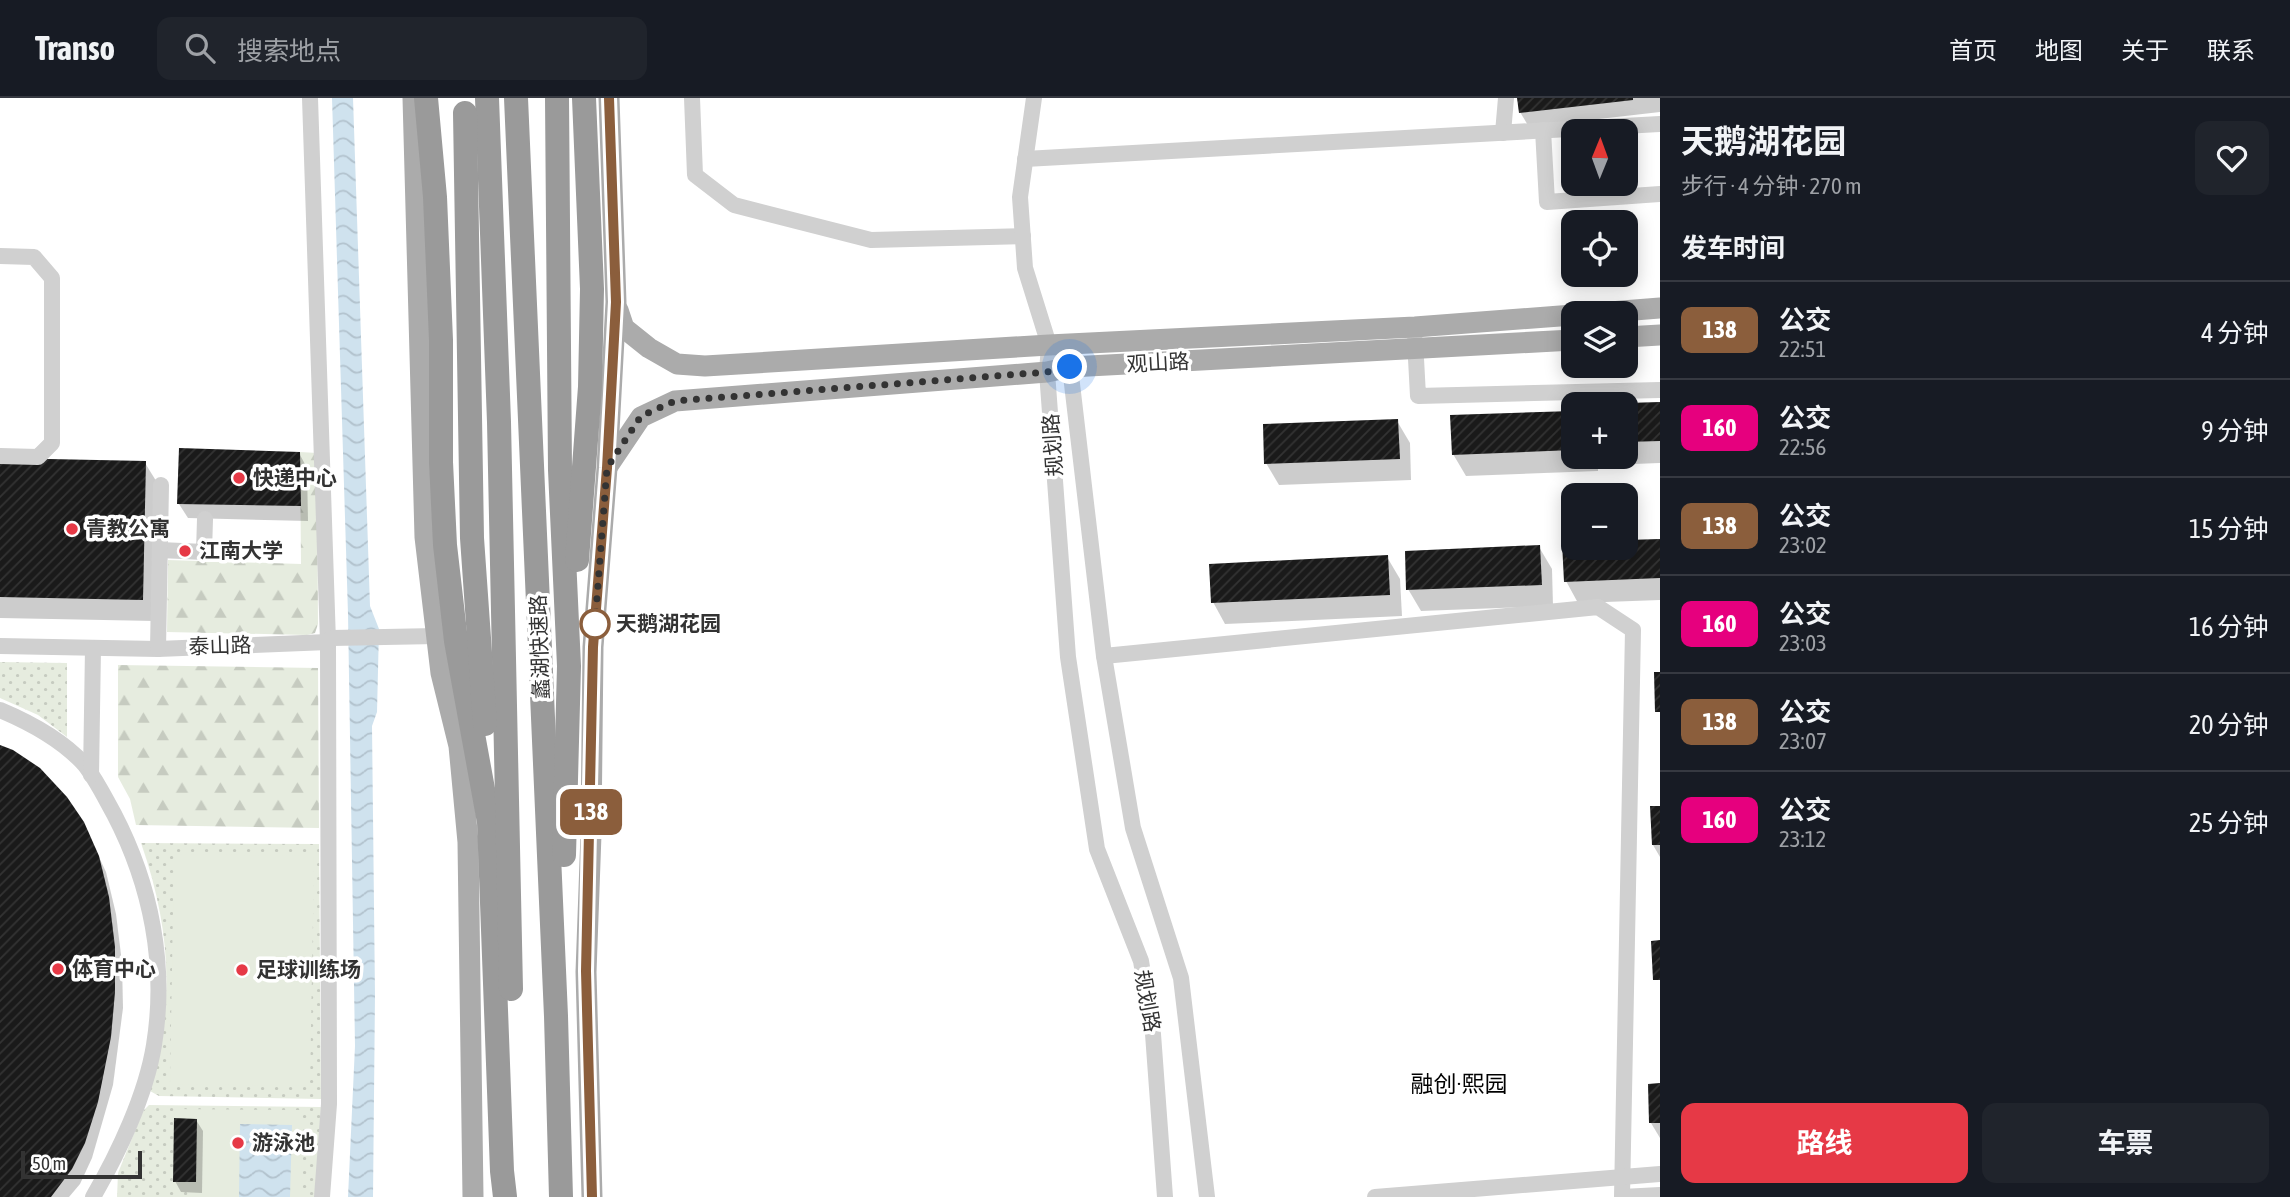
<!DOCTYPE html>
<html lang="zh">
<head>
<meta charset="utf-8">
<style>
	body { margin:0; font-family:"Asap Condensed","Noto Sans SC",sans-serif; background:#20242c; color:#f1f3f6; height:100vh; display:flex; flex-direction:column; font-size:26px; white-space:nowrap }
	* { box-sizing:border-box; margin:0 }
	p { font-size:23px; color:#9ea1a6 }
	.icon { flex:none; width:38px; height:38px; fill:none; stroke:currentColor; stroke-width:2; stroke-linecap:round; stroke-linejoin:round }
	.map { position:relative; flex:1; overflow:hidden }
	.details { display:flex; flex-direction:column; background:#171b24; width:630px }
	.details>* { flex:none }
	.badge { padding:0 14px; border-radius:10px; font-size:24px; line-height:46px }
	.needle { width:46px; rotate:1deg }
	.buttons { position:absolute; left:1561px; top:21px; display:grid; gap:14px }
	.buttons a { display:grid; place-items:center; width:77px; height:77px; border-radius:14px; background:#171b24; box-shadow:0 4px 18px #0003; font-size:35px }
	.scale { position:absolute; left:21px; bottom:18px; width:121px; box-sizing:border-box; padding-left:7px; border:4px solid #333; border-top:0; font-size:19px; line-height:24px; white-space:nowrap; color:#333; -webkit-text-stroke:5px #fff; paint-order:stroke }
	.you { position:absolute; width:35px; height:35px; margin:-18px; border:5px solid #fff; border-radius:50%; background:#1a73e8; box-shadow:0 0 0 10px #1a73e833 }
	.map>.badge { position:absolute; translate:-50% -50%; box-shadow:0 0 0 4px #fff }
	h2 { padding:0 21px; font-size:26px; line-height:63px }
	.round { display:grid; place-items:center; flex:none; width:74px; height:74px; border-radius:14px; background:#20242c }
	.head { display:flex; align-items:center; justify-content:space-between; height:119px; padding:0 21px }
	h1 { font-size:33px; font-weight:700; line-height:52px }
	.primary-button { display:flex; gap:14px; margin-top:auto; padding:14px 21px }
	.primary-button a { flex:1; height:80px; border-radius:14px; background:#e63946; color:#fff; font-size:28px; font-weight:700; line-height:80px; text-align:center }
	.primary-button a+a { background:#20242c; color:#f1f3f6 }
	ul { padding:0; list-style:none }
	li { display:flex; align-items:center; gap:21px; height:98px; padding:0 21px; border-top:2px solid #363941 }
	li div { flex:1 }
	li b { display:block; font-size:26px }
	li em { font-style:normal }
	li .badge { min-width:77px; font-weight:700; text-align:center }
	header { display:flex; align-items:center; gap:42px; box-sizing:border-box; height:98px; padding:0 35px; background:#171b24; border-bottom:2px solid #363941 }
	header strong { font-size:33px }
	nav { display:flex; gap:38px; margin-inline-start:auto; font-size:24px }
	.search { width:490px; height:63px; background:#20242c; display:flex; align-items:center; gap:18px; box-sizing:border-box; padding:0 24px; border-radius:14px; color:#9ea1a6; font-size:26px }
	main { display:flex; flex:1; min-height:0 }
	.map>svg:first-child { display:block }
</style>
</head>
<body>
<header>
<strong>Transo</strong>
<div class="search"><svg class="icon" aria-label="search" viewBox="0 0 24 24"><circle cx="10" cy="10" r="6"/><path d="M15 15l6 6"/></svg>搜索地点</div>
<nav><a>首页</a><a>地图</a><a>关于</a><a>联系</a></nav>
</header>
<main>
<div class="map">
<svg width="1660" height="1099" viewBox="0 0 1660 1099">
	<defs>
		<pattern id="grass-dots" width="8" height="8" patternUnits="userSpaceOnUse" patternTransform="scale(1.75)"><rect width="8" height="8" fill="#e6ecdf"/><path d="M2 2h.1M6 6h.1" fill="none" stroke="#c6cbc0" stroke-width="1.8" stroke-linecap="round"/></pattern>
		<pattern id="forest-firs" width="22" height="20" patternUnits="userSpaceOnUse" patternTransform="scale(1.75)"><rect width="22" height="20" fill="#e6ecdf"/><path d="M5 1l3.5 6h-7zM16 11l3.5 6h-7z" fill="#c6cbc0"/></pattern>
		<pattern id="water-waves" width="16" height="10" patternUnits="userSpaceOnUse" patternTransform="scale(1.75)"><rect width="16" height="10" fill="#cfe2ee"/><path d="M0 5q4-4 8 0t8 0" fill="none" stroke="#b2c2cd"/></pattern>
		<pattern id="building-hatch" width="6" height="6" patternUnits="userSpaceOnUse" patternTransform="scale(1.75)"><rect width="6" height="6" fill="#1a1a1a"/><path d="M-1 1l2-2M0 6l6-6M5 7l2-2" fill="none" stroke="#333"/></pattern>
	</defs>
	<rect width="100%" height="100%" fill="#fff"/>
	<!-- grass -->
	<g fill="url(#grass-dots)">
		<polygon points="0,564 67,565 67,639 38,617 0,600"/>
		<path d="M141,745L319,746L321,1001L159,998L150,993C175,904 171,831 141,745Z"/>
		<polygon points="149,1007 321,1009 317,1099 117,1099 118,1075 143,1013"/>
	</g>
	<!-- forest -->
	<g fill="url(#forest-firs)">
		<polygon points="300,354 317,355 318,526 315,535 307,537 167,534 168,462 301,466"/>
		<polygon points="118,567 318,570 319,730 136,727 130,701 118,679"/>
	</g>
	<!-- garden -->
	<g fill="#e6ecdf">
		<polygon points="174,756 314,758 310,988 170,986"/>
		<polygon points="174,1011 302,1012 301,1099 196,1099 196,1094 173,1094"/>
	</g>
	<!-- water -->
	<g fill="url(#water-waves)">
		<polygon points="332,0 353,0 370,508 379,531 377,614 372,628 375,897 373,1099 348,1099 355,948 348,516"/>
		<polygon points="240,1026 292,1027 290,1099 239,1099"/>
	</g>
	<!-- shadow -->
	<g fill="#0003">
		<polygon points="1519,0 1660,0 1660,14 1529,29 1520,14"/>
		<polygon points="1660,305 1660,365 1634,366 1626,351 1626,307"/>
		<polygon points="1573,314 1573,359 1598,359 1598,373 1466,378 1453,356 1452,319"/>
		<polygon points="1397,323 1410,345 1411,382 1279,387 1266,365"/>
		<polygon points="299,355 307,370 308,423 188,420 179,406"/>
		<polygon points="0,362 145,365 158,386 155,523 0,520"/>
		<polygon points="1660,442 1660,502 1578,505 1566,483 1564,446 1573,446 1573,450 1626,450 1626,444"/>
		<polygon points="1539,449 1552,471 1553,508 1421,513 1408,491"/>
		<polygon points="1387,459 1400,481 1402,518 1225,526 1213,504"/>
		<polygon points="0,649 83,725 106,774 116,816 122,865 123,910 113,987 92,1060 80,1086 69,1099 0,1099"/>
		<polygon points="1660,709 1660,759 1653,747 1652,710"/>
		<polygon points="1649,987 1660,987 1660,1040 1651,1025"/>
		<polygon points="196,1022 203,1033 202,1095 181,1094 175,1083"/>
	</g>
	<!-- building -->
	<g fill="url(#building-hatch)">
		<polygon points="1517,0 1633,0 1633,2 1519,15"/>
		<polygon points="1660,304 1660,343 1626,344 1626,305"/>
		<polygon points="1573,313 1573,352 1452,357 1450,317"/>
		<polygon points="1398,321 1400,361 1264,366 1263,326"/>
		<polygon points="179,350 300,354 301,408 177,406"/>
		<polygon points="0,360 146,363 143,502 0,499"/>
		<polygon points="1660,441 1660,480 1564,484 1562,444 1573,444 1573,450 1626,450 1626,442"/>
		<polygon points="1540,447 1542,487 1406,492 1405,453"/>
		<polygon points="1388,457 1390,497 1211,505 1209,466"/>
		<polygon points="1654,574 1660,574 1660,614 1655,614"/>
		<polygon points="0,647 13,652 40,670 67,699 84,724 99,758 109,799 115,849 115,894 111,939 98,1004 85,1045 72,1071 51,1099 0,1099"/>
		<polygon points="1650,708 1660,708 1660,747 1652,747"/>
		<polygon points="1660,842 1660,882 1653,882 1651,843"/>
		<polygon points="1660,985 1660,1025 1649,1025 1648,986"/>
		<polygon points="174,1020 197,1021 196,1084 173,1084"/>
	</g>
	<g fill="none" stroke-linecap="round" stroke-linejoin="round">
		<!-- minor -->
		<g stroke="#d0d0d0" stroke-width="16">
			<polyline points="310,0 328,544 329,1006 322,1099"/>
			<polyline points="692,0 695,77 734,107 871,142 1023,138"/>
			<polyline points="1034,0 1020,99 1025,170 1049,247 1047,274 1068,559 1097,751 1141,863 1153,936 1165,1099"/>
			<polyline points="1543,32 1547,104 1660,96"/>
			<polyline points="1503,35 1506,0"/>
			<polyline points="1025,61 1660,26"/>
			<polyline points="0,158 34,159 52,180 52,345 38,359 0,358"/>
			<polyline points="1415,242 1418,298 1660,292"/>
			<polyline points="1049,247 1070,269 1104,558 1133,730 1181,880 1207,1099"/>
			<polyline points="160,452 204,454 205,421"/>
			<polyline points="0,548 158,551 328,544 332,540 437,538"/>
			<polyline points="158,551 161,387"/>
			<polyline points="1104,558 1598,509 1633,532 1622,1099"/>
			<path d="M0,612C31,625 61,641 84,666C96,681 105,700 114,716C151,787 167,867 154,947C146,997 118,1056 93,1099"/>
			<polyline points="91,677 93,550"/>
			<polyline points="1375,1099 1660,1076"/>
			<polyline points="1622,1099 1660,1097"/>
		</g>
		<!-- major -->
		<g stroke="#ababab" stroke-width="21">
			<polyline points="413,0 425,439 441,575 459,648 468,744 473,1099"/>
			<polyline points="618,212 624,230 649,250 677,266 705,268 1049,247 1415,229 1573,217"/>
			<polyline points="1597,215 1660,210"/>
			<polyline points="1626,239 1660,237"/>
			<polyline points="608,368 641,319 675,303 1047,274 1070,269 1573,242"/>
			<polyline points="592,1099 586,874 591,736 593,549 607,370 616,204 609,0"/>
		</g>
		<!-- highway -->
		<g stroke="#9a9a9a" stroke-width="24">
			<polyline points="426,0 435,99 441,242 441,364 445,447 456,543 489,724 502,1073 505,1099"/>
			<polyline points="487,0 499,324 511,891"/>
			<polyline points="516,0 556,918 561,1099"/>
			<polyline points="557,0 560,372 569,568 564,757"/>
			<polyline points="465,15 472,440 485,626"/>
			<polyline points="577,462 590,289 592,191 584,0"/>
		</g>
	</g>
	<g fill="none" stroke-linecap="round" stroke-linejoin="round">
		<defs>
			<polyline id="line" points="592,1099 586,873 593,549 607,370 616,204 609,0"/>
		</defs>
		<!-- line casing -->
		<use href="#line" stroke="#fff" stroke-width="16"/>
		<!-- line -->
		<use href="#line" stroke="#8b5e3c" stroke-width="10"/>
		<!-- walk -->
		<polyline stroke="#333" stroke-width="7" stroke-dasharray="0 12.6" points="595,526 607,370 641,318 675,303 1047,274 1070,269"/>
	</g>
	<!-- markers -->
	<g fill="#e63946" stroke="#fff" stroke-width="2.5">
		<circle cx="239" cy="380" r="7"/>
		<circle cx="72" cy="431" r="7"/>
		<circle cx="185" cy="453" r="7"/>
		<circle cx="58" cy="871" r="7"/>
		<circle cx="242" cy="872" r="7"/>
		<circle cx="238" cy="1045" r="7"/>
	</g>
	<circle fill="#fff" stroke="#8b5e3c" stroke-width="3.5" cx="595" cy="526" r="14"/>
	<g text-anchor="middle" stroke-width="7" stroke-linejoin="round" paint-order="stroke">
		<!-- street labels -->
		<g font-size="21" fill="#333" stroke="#fff">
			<text transform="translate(1158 265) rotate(-3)" y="7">观山路</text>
			<text transform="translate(1053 347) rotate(-94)" y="7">规划路</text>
			<text transform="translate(220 548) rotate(-2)" y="7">泰山路</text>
			<text transform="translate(540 549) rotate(-92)" y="7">蠡湖快速路</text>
			<text transform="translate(1147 903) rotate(80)" y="7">规划路</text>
		</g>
		<!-- poi labels -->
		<g font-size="21" font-weight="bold" fill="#333" stroke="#fff" text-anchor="start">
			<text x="253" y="387">快递中心</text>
			<text x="86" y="438">青教公寓</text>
			<text x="199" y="460">江南大学</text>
			<text x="72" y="878">体育中心</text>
			<text x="256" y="879">足球训练场</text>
			<text x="252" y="1052">游泳池</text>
		</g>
		<!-- stop labels -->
		<g font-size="21" font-weight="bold" fill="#333" stroke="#fff" text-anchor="start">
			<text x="616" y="533">天鹅湖花园</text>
		</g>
		<!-- neighbourhood labels -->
		<g font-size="23" fill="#000" stroke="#fff">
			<text x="1459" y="994">融创·熙园</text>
		</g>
	</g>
</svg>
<div class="buttons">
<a><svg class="needle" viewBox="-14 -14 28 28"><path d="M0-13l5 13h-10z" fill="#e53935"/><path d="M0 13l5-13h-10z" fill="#9ea1a6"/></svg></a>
<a><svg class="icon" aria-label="locate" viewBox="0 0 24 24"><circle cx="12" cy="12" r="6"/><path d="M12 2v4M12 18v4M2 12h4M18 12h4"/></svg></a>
<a><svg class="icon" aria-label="layers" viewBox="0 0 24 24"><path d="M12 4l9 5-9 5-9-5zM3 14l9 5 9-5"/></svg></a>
<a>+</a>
<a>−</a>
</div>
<div class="scale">50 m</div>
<div class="you" style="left:1070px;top:269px"></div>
<b class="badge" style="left:591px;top:714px;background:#8b5e3c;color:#fff">138</b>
</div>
<section class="details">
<div class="head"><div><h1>天鹅湖花园</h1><p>步行 · 4 分钟 · 270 m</p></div><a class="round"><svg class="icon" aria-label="heart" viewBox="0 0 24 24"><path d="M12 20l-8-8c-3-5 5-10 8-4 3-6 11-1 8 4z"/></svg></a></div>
<h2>发车时间</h2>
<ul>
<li><span class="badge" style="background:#8b5e3c;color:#fff">138</span><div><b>公交</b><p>22:51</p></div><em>4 分钟</em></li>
<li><span class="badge" style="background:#e6007e;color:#fff">160</span><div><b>公交</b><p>22:56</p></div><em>9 分钟</em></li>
<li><span class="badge" style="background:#8b5e3c;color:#fff">138</span><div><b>公交</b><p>23:02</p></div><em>15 分钟</em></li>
<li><span class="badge" style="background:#e6007e;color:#fff">160</span><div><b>公交</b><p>23:03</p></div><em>16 分钟</em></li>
<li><span class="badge" style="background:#8b5e3c;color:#fff">138</span><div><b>公交</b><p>23:07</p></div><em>20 分钟</em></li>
<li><span class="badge" style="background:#e6007e;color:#fff">160</span><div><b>公交</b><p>23:12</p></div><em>25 分钟</em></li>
</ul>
<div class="primary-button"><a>路线</a><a>车票</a></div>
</section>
</main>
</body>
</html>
